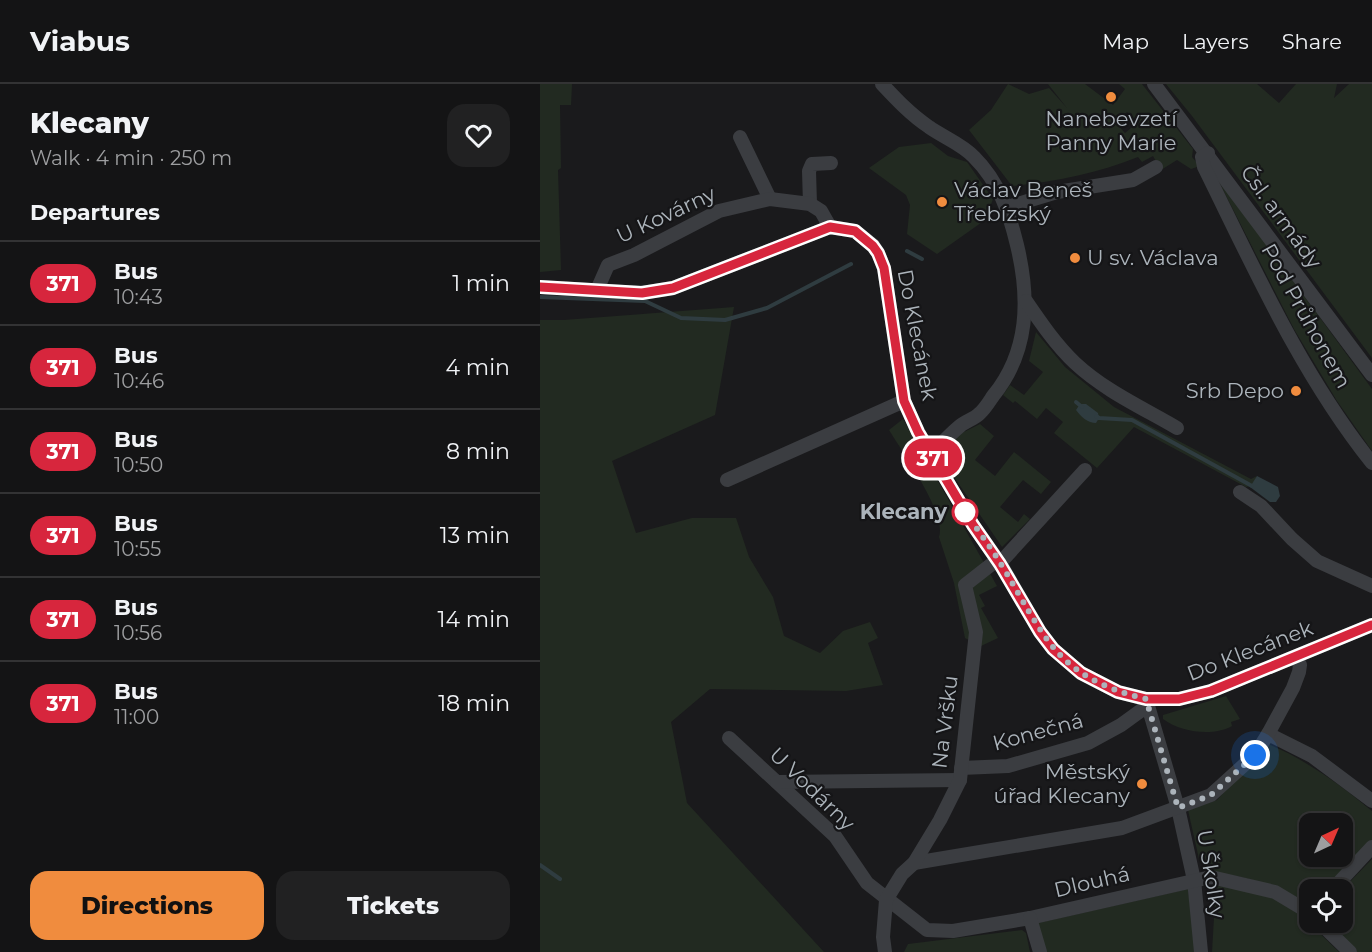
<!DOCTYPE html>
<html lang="en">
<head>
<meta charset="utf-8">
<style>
	body { margin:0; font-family:Montserrat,sans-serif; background:#212122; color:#f1f3f6; height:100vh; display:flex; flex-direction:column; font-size:22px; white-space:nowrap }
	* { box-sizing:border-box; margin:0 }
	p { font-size:20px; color:#9d9ea0 }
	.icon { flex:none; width:33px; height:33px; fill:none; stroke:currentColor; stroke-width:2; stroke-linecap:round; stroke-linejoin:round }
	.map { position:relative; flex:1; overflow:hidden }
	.panel { display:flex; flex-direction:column; background:#141415; width:540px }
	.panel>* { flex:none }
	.badge { padding:0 12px; border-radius:20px; font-size:21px; line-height:39px }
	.needle { width:39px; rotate:44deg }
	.tools { position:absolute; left:759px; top:729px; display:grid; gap:12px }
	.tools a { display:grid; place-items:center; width:54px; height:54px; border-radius:12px; background:#141415; box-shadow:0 2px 4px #0004,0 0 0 2px #333334; font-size:30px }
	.you { position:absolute; width:30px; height:30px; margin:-15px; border:4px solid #fff; border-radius:50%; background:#1a73e8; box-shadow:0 0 0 9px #1a73e833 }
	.map>.badge { position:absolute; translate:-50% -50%; box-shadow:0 0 0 3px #fff }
	h2 { padding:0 30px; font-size:22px; line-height:54px }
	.round { display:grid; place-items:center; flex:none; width:63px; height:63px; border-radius:18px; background:#212122 }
	.headline { display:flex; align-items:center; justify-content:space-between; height:102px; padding:0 30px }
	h1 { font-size:28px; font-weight:800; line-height:45px }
	.primary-button { display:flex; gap:12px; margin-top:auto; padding:12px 30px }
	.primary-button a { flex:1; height:69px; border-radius:18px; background:#f08c3e; color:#111; font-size:24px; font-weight:800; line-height:69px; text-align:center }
	.primary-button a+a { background:#212122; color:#f1f3f6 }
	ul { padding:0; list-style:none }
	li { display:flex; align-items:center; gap:18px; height:84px; padding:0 30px; border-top:2px solid #333334 }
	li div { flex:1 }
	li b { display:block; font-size:22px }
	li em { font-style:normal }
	li .badge { min-width:66px; font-weight:700; text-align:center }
	header { display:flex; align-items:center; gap:36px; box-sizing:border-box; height:84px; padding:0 30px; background:#141415; border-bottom:2px solid #333334 }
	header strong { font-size:28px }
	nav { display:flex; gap:33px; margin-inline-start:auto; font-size:21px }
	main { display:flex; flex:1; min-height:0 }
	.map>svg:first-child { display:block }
</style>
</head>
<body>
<header>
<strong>Viabus</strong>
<nav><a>Map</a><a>Layers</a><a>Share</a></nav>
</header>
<main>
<section class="panel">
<div class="headline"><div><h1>Klecany</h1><p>Walk · 4 min · 250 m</p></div><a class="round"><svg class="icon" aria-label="heart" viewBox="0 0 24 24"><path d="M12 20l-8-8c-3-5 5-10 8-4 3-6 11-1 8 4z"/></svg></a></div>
<h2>Departures</h2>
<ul>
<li><span class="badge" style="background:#d7263d;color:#fff">371</span><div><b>Bus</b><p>10:43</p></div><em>1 min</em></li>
<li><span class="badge" style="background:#d7263d;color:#fff">371</span><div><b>Bus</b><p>10:46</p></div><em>4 min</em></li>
<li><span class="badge" style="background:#d7263d;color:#fff">371</span><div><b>Bus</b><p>10:50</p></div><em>8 min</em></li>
<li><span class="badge" style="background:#d7263d;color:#fff">371</span><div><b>Bus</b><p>10:55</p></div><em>13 min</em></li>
<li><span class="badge" style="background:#d7263d;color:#fff">371</span><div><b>Bus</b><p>10:56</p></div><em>14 min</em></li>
<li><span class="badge" style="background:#d7263d;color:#fff">371</span><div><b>Bus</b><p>11:00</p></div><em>18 min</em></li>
</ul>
<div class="primary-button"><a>Directions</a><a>Tickets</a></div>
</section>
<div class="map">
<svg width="832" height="868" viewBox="0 0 832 868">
	<rect width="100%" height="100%" fill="#1a1a1c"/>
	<!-- green -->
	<g fill="#222a21" fill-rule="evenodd">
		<polygon points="0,0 32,0 31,21 20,21 21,84 18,86 21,186 0,188"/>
		<path d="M468,0L489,10L509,4L527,24L508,0H545L573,21L585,5L579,0H602L653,65L652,73L658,80L657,83L651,85L637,76L621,86L613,72L602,78L598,73C558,89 515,98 472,102L429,46L451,26ZM587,28L597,39L585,49L575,38Z"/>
		<polygon points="626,0 717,0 739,19 756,0 797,0 794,14 809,0 832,0 832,274 652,32"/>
		<polygon points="391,59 408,72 427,78 453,115 445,136 397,170 367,150 370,121 366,111 329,84 359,63"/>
		<polygon points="675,90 832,305 832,367 797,317 754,245"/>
		<polygon points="194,223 175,331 72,377 96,449 152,434 196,434 209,473 233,513 244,552 280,569 303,547 330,538 338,554 328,559 343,601 306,607 170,605 131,638 147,719 284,868 0,868 0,236 24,236"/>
		<polygon points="496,248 525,283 574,323 711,395 717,392 712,402 706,403 594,343 557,384 514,349 523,338 506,324 497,335 475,317 473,319 463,311 470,301 484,311 503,288 489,277"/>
		<path d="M363,335L457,502L439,511L445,522L441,524L458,554L441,562L425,554L414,499L399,453C407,430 363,369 349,346Z"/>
		<polygon points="440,340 454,352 435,376 455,392 474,368 511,398 501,410 483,396 460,423 478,438 484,430 490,435 462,463 401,374 420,350"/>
		<path d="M686,612L700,635L691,638L692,642C673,653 640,648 623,635V631Z"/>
		<path d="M728,660C768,677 799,700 832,727V757L785,805L770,806V821C737,803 706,790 668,789L659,775L648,726L677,716ZM770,740H802V772H770Z"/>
		<polygon points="832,775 832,868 817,868 787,839 802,838 802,806"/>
		<polygon points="676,799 733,814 761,831 799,868 672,868"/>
		<polygon points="648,805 656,868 504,868 498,839"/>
		<polygon points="482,846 486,849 490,868 364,868 368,860"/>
	</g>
	<!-- water -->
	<g fill="#2f3c40">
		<path d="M540,320H546L558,329L559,334L556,339C548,339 541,333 536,326Z"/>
		<polygon points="717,392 738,403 740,412 736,418 730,418 710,403"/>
	</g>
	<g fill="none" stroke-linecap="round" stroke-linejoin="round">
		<!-- stream -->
		<g stroke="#2f3c40" stroke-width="4">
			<polyline points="367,167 382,175"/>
			<polyline points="0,213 105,217 141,234 185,236 227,224 311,180"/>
			<polyline points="536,318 542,323"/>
			<polyline points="556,332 559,334 592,336 712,402"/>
			<polyline points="0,781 20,795"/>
		</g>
		<!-- minor -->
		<g stroke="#3b3d41" stroke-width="14">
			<path d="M342,0C357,16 371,31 389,43C403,53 422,60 434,73C459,98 469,128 477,161C490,215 489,268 453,312C449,318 445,325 439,330C434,335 426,337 420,342C409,351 401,361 390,369"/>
			<polyline points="614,0 832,291"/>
			<polyline points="200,53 230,115"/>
			<path d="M668,69L662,73L664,83C714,184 761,290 832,379"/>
			<polyline points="270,120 269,87 272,80 291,79"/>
			<polyline points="468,123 517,108 593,96 616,83"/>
			<polyline points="0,203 102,209 133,204 290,143 315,147 333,161 338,169 344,184 364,317 378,348 433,441 460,479 500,548 513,565 541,589 578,608 606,615 639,615 671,607 832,541"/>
			<polyline points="57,206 68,181 94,171 179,127 230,115 270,120 281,127 290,143"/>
			<path d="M486,217C501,239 516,261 535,279C565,307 603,324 637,344"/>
			<polyline points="187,396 364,317"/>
			<polyline points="700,408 721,422 752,455 777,477 832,502"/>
			<polyline points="460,479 545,386"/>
			<polyline points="606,615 638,724 654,796 661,868"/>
			<polyline points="728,650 772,672 832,717"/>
			<polyline points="189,654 295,752 327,799 387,846 413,847 490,834 671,793 735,808 770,829"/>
			<polyline points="421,684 468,682 548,659 581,641 603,625 606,615"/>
			<polyline points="237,698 420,696"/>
			<polyline points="374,779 582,744 671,711 715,671 728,650 753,604 759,588 760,581 756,573"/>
			<polyline points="792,806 832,763"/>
			<polyline points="490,834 500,868"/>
			<polyline points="779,838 810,868"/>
			<polyline points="345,868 343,853 346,816 362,790 374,779 400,736 420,696 436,548 425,501 457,476"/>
		</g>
	</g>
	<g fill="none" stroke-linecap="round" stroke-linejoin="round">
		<defs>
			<polyline id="line" points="0,203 102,209 133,204 290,143 315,147 333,162 338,169 344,184 364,317 378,348 433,441 460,480 500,548 513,565 541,589 578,608 606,615 639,615 671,607 832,541"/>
		</defs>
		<!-- line casing -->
		<use href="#line" stroke="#fff" stroke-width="14"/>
		<!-- line -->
		<use href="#line" stroke="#d7263d" stroke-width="9"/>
		<!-- walk -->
		<path stroke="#acb4bb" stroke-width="6" stroke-dasharray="0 10.8" d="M425,428L422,423C434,442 449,460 461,480C505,552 515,593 606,615L638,724L671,711L715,671"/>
	</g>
	<!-- markers -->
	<g fill="#f08c3e" stroke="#151517" stroke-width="2">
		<circle cx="571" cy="13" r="6"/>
		<circle cx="402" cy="118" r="6"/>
		<circle cx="535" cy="174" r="6"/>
		<circle cx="756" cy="307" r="6"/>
		<circle cx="602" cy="700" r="6"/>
	</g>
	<circle fill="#fff" stroke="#d7263d" stroke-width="3" cx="425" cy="428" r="12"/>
	<g text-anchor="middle" stroke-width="4.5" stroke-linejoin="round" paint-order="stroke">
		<!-- poi labels -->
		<g font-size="21" fill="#acb4bb" stroke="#151517" text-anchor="start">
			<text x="571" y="42" text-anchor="middle">Nanebevzetí<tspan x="571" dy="24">Panny Marie</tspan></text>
			<text x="414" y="113">Václav Beneš<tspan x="414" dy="24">Třebízský</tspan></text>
			<text x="547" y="181">U sv. Václava</text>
			<text x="744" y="314" text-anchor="end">Srb Depo</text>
			<text x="590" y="695" text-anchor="end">Městský<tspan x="590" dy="24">úřad Klecany</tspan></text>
		</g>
		<!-- street labels -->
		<g font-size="21" fill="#acb4bb" stroke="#151517">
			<text transform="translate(126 131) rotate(-25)" y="7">U Kovárny</text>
			<text transform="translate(741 133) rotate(54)" y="7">Čsl. armády</text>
			<text transform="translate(766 232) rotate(61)" y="7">Pod Průhonem</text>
			<text transform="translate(377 251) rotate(79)" y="7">Do Klecánek</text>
			<text transform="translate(710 567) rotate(-21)" y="7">Do Klecánek</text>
			<text transform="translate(405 638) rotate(-83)" y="7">Na Vršku</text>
			<text transform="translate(498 648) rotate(-15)" y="7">Konečná</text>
			<text transform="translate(272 705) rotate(44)" y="7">U Vodárny</text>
			<text transform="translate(671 790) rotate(81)" y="7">U Školky</text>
			<text transform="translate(552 798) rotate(-13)" y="7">Dlouhá</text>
		</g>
		<!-- stop labels -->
		<g font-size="21" font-weight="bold" fill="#acb4bb" stroke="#151517" text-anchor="end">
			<text x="407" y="435">Klecany</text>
		</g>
	</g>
</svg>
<div class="tools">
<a><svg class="needle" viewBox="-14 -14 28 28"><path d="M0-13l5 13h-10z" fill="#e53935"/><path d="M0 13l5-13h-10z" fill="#9d9ea0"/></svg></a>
<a><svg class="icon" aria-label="locate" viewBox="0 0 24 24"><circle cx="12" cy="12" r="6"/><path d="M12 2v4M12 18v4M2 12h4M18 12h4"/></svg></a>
</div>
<div class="you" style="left:715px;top:671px"></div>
<b class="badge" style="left:393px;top:374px;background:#d7263d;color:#fff">371</b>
</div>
</main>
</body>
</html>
